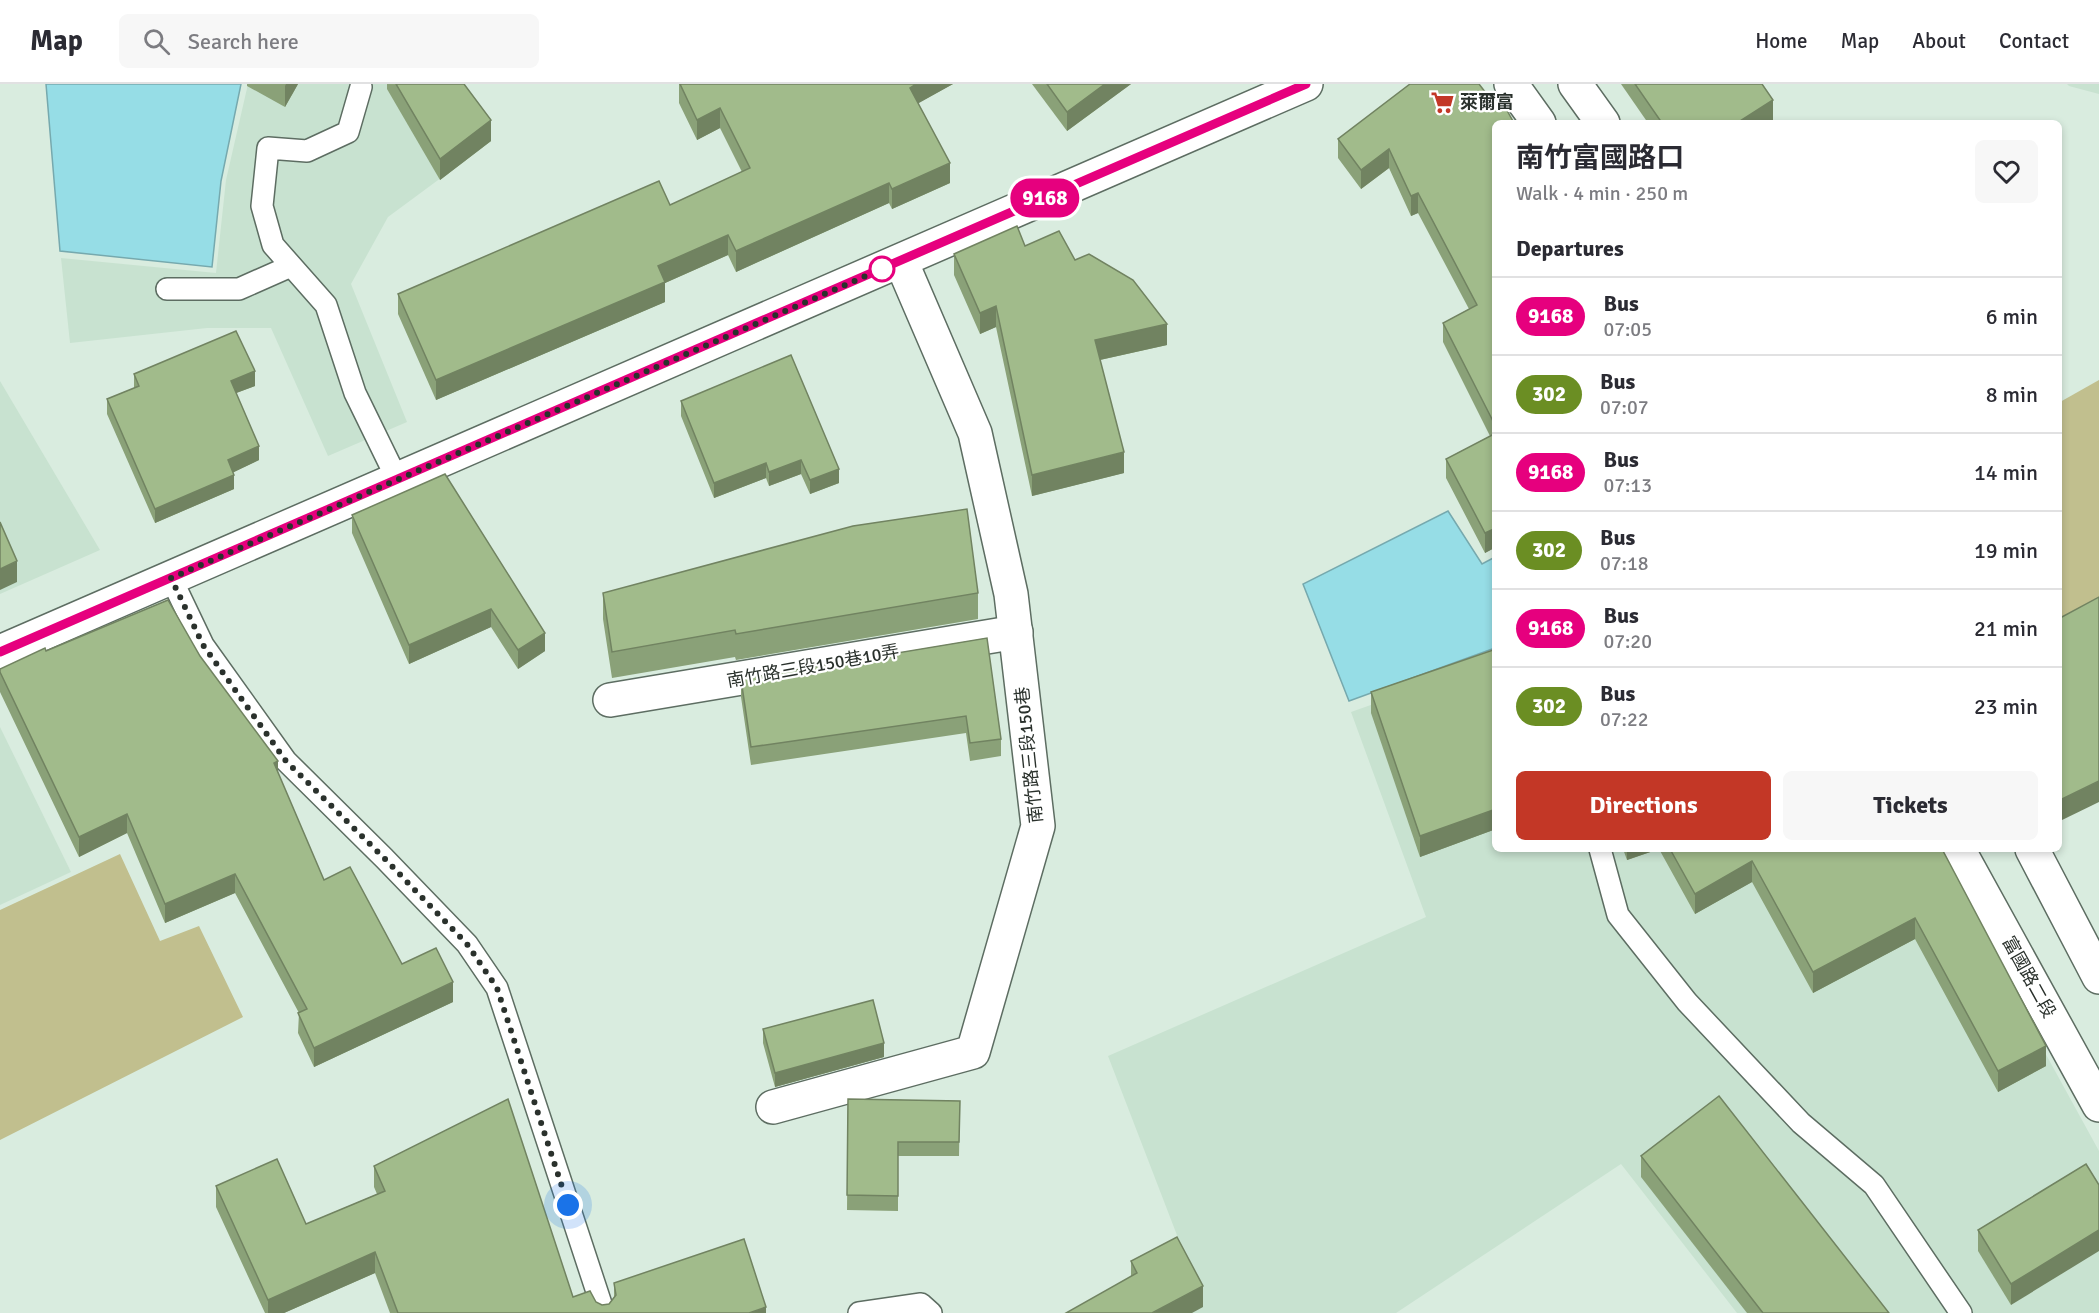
<!DOCTYPE html>
<html lang="en">
<head>
<meta charset="utf-8">
<style>
	body { margin:0; font-family:Signika,"Noto Sans TC",sans-serif; background:#f7f7f7; color:#2b2b33; height:100vh; display:flex; flex-direction:column; font-size:22px; white-space:nowrap }
	* { box-sizing:border-box; margin:0 }
	p { font-size:20px; color:#7c7c81 }
	.icon { flex:none; width:33px; height:33px; fill:none; stroke:currentColor; stroke-width:2; stroke-linecap:round; stroke-linejoin:round }
	.map { position:relative; flex:1; overflow:hidden }
	.details { position:absolute; left:1492px; top:36px; width:570px; height:732px; display:flex; flex-direction:column; background:#fff; border-radius:9px; box-shadow:0 3px 9px #0003 }
	.details>* { flex:none }
	.badge { padding:0 12px; border-radius:20px; font-size:21px; line-height:39px }
	.you { position:absolute; width:30px; height:30px; margin:-15px; border:4px solid #fff; border-radius:50%; background:#1a73e8; box-shadow:0 0 0 9px #1a73e833 }
	.map>.badge { position:absolute; translate:-50% -50%; box-shadow:0 0 0 3px #fff }
	h2 { padding:0 24px; font-size:22px; line-height:54px }
	.round { display:grid; place-items:center; flex:none; width:63px; height:63px; border-radius:9px; background:#f7f7f7 }
	.summary { display:flex; align-items:center; justify-content:space-between; height:102px; padding:0 24px }
	h1 { font-size:28px; font-weight:700; line-height:45px }
	.action { display:flex; gap:12px; margin-top:auto; padding:12px 24px }
	.action a { flex:1; height:69px; border-radius:9px; background:#c33726; color:#fff; font-size:24px; font-weight:700; line-height:69px; text-align:center }
	.action a+a { background:#f7f7f7; color:#2b2b33 }
	ul { padding:0; list-style:none }
	li { display:flex; align-items:center; gap:18px; height:78px; padding:0 24px; border-top:2px solid #e1e1e2 }
	li div { flex:1 }
	li b { display:block; font-size:22px }
	li em { font-style:normal }
	li .badge { min-width:66px; font-weight:700; text-align:center }
	header { display:flex; align-items:center; gap:36px; box-sizing:border-box; height:84px; padding:0 30px; background:#fff; border-bottom:2px solid #e1e1e2 }
	header strong { font-size:28px }
	nav { display:flex; gap:33px; margin-inline-start:auto; font-size:21px }
	.search { width:420px; height:54px; background:#f7f7f7; display:flex; align-items:center; gap:15px; box-sizing:border-box; padding:0 21px; border-radius:9px; color:#7c7c81; font-size:22px }
	.map>svg:first-child { display:block }
</style>
</head>
<body>
<header>
<strong>Map</strong>
<div class="search"><svg class="icon" aria-label="search" viewBox="0 0 24 24"><circle cx="10" cy="10" r="6"/><path d="M15 15l6 6"/></svg>Search here</div>
<nav><a>Home</a><a>Map</a><a>About</a><a>Contact</a></nav>
</header>
<div class="map">
<svg width="2099" height="1229" viewBox="0 0 2099 1229">
	<rect width="100%" height="100%" fill="#d9ecdf"/>
	<!-- built -->
	<g fill="#c8e2d0">
		<polygon points="248,0 449,0 491,57 388,133 351,200 407,338 328,372 271,244 207,244 70,259 61,174 216,189 226,96"/>
		<polygon points="2067,0 2099,0 2099,10 2069,2"/>
		<polygon points="0,297 100,466 0,510"/>
		<polygon points="1495,577 1496,765 1933,765 2099,1067 2099,1229 1737,1229 1621,1080 1396,1229 1073,1229 1180,1159 1108,972 1426,833 1351,628"/>
		<polygon points="0,643 71,788 0,821"/>
	</g>
	<!-- green -->
	<g fill="#c1bf8e">
		<polygon points="2099,296 2099,525 2060,546 2060,318"/>
		<polygon points="120,770 160,857 199,842 243,933 0,1056 0,826"/>
	</g>
	<!-- water -->
	<g fill="#96dde6" stroke="#76a9ae" stroke-width="1.5">
		<polygon points="46,0 241,0 221,97 212,183 60,167"/>
		<polygon points="1448,427 1482,480 1495,473 1495,564 1349,617 1303,500"/>
	</g>
	<g fill="none" stroke-linecap="round" stroke-linejoin="round">
		<defs>
			<g id="service">
				<polyline points="361,3 348,48 307,67 268,64 262,122 273,161 326,221 355,309 397,395"/>
				<polyline points="167,205 239,205 291,182"/>
				<polyline points="171,494 203,561 286,677 384,774 467,860 497,904 604,1229"/>
				<polyline points="1600,765 1618,831 1687,918 1801,1039 1874,1101 1961,1229"/>
				<polyline points="859,1229 921,1220 931,1229"/>
			</g>
			<g id="minor">
				<polyline points="610,616 1016,548"/>
				<polyline points="773,1023 973,968 1038,742 1011,510 975,349 901,177"/>
			</g>
			<g id="tertiary">
				<polyline points="1511,0 1539,39"/>
				<polyline points="1575,0 1603,39"/>
				<polyline points="0,568 1306,0"/>
				<polyline points="1958,765 2099,1021"/>
				<polyline points="2032,765 2099,893"/>
			</g>
		</defs>
		<!-- service casing -->
		<use href="#service" stroke="#5d6d62" stroke-width="24"/>
		<!-- minor casing -->
		<use href="#minor" stroke="#5d6d62" stroke-width="36"/>
		<!-- tertiary casing -->
		<use href="#tertiary" stroke="#5d6d62" stroke-width="36"/>
		<!-- service -->
		<use href="#service" stroke="#fff" stroke-width="21"/>
		<!-- minor -->
		<use href="#minor" stroke="#fff" stroke-width="33"/>
		<!-- tertiary -->
		<use href="#tertiary" stroke="#fff" stroke-width="33"/>
	</g>
	<!-- wall -->
	<g fill="#8aa178">
		<polygon points="247,0 298,0 285,23 247,2"/>
		<polygon points="387,0 464,0 491,57 440,96 387,5"/>
		<polygon points="679,0 953,0 918,19 950,99 892,125 889,119 736,188 728,171 665,199 665,218 436,316 398,230 398,210 670,121 742,88 720,44 697,56 679,19"/>
		<polygon points="1032,0 1131,0 1067,47"/>
		<polygon points="1621,0 1762,0 1773,36 1769,39 1648,39"/>
		<polygon points="1496,39 1496,463 1485,469 1446,394 1446,375 1490,352 1443,258 1443,239 1469,225 1418,129 1411,132 1389,84 1361,105 1338,74 1338,55"/>
		<polygon points="1025,162 1075,176 1167,261 1100,276 1124,389 1032,412 996,243 980,250 954,191 954,170"/>
		<polygon points="791,271 839,399 810,410 801,390 769,402 766,394 714,414 681,332 681,317"/>
		<polygon points="134,290 255,302 236,309 259,376 233,388 234,405 155,439 107,330 107,315 134,304"/>
		<polygon points="445,390 545,567 518,585 491,543 409,580 352,449 352,431"/>
		<polygon points="603,509 978,509 978,535 736,576 735,573 612,594 603,535"/>
		<polygon points="987,554 1001,655 1001,672 970,677 966,649 751,681 741,613 741,595"/>
		<polygon points="1496,565 1496,745 1420,773 1371,629 1371,608"/>
		<polygon points="46,567 200,572 278,690 324,796 402,880 453,918 314,983 298,949 299,929 235,809 165,839 127,749 79,773 0,608 0,585"/>
		<polygon points="1623,765 1942,765 2046,982 1998,1008 1915,855 1813,909 1752,798 1695,830 1659,765 1627,776"/>
		<polygon points="763,945 884,973 775,1003 763,959"/>
		<polygon points="848,1015 960,1017 959,1072 898,1072 898,1127 847,1126"/>
		<polygon points="1641,1072 1889,1229 1747,1229 1641,1093"/>
		<polygon points="2086,1080 2011,1221 1978,1167 1978,1146"/>
		<polygon points="374,1082 573,1213 596,1218 602,1221 609,1220 614,1213 614,1199 766,1229 390,1229 375,1189 284,1229 265,1229 216,1123 216,1102 306,1140 377,1110 374,1103"/>
		<polygon points="1131,1177 1203,1223 1131,1192"/>
	</g>
	<!-- shaded-wall -->
	<g fill="#718361">
		<polygon points="286,0 298,0 285,23 285,2"/>
		<polygon points="916,0 953,0 910,24 910,4"/>
		<polygon points="1105,0 1131,0 1067,47 1067,28"/>
		<polygon points="1773,16 1773,36 1769,39 1737,39"/>
		<polygon points="720,24 720,44 697,56 697,36"/>
		<polygon points="491,36 491,57 440,96 440,75"/>
		<polygon points="1389,65 1389,84 1361,105 1361,86"/>
		<polygon points="950,79 950,99 892,125 892,105"/>
		<polygon points="889,99 889,119 736,188 736,167"/>
		<polygon points="1418,109 1418,129 1411,132 1411,112"/>
		<polygon points="728,151 728,171 665,199 665,218 436,316 436,296 658,182"/>
		<polygon points="996,222 996,243 980,250 980,229"/>
		<polygon points="1167,240 1167,261 1095,277 1095,256"/>
		<polygon points="255,287 255,302 231,311 231,297"/>
		<polygon points="259,362 259,376 228,391 228,376"/>
		<polygon points="1124,368 1124,389 1032,412 1032,391"/>
		<polygon points="801,376 801,390 769,402 769,388"/>
		<polygon points="766,379 766,394 714,414 714,399"/>
		<polygon points="839,385 839,399 810,410 810,396"/>
		<polygon points="234,391 234,405 155,439 155,425"/>
		<polygon points="1496,444 1496,463 1485,469 1485,449"/>
		<polygon points="17,477 17,498 0,506 0,485"/>
		<polygon points="491,525 491,543 409,580 409,561"/>
		<polygon points="545,549 545,567 518,585 518,566"/>
		<polygon points="278,677 278,696 274,679"/>
		<polygon points="2099,697 2099,718 2060,737 2060,716"/>
		<polygon points="1496,725 1496,745 1420,773 1420,752"/>
		<polygon points="127,730 127,749 79,773 79,753"/>
		<polygon points="1627,765 1659,765 1627,776"/>
		<polygon points="1752,777 1752,798 1695,830 1695,810"/>
		<polygon points="235,790 235,809 165,839 165,820"/>
		<polygon points="1915,834 1915,855 1813,909 1813,888"/>
		<polygon points="453,898 453,918 314,983 314,964"/>
		<polygon points="884,959 884,973 775,1003 775,989"/>
		<polygon points="2046,962 2046,982 1998,1008 1998,987"/>
		<polygon points="2099,1146 2099,1167 2011,1221 2011,1200"/>
		<polygon points="375,1168 375,1189 284,1229 268,1229 268,1216"/>
		<polygon points="1203,1202 1203,1223 1192,1229 1152,1229"/>
		<polygon points="766,1223 766,1229 749,1229"/>
	</g>
	<!-- building -->
	<g fill="#a1bb8b" stroke="#718361" stroke-width="1.5">
		<polygon points="396,0 464,0 491,36 440,75"/>
		<polygon points="680,0 916,0 910,4 950,79 892,105 889,99 736,167 728,151 658,182 665,198 436,296 398,210 659,97 670,121 750,84 720,24 697,36"/>
		<polygon points="1047,0 1105,0 1067,28"/>
		<polygon points="1410,0 1479,0 1499,26 1505,23 1514,39 1496,39 1496,343 1443,239 1477,221 1418,109 1411,112 1389,65 1361,86 1338,55"/>
		<polygon points="1635,0 1762,0 1773,16 1737,39 1662,39"/>
		<polygon points="1017,142 1025,162 1059,147 1075,176 1089,170 1133,196 1167,240 1095,256 1124,368 1032,391 996,222 980,229 954,170"/>
		<polygon points="236,247 255,287 231,297 259,362 228,376 234,391 155,425 107,315 139,302 134,290"/>
		<polygon points="791,271 839,385 810,396 801,376 769,388 766,379 714,399 681,317"/>
		<polygon points="1496,349 1496,444 1485,449 1446,375"/>
		<polygon points="445,390 545,549 518,566 491,525 409,561 352,431"/>
		<polygon points="967,425 978,509 736,550 735,546 612,568 603,509 853,442"/>
		<polygon points="0,438 17,477 0,485"/>
		<polygon points="2099,513 2099,697 2060,716 2060,534"/>
		<polygon points="168,516 200,572 278,677 274,679 324,796 350,783 402,880 436,864 453,898 314,964 298,929 307,925 235,790 165,820 127,730 79,753 0,588 0,585 45,564 46,567"/>
		<polygon points="987,554 1001,655 970,659 966,632 751,663 741,595"/>
		<polygon points="1496,565 1496,725 1420,752 1371,608"/>
		<polygon points="1670,765 1942,765 2046,962 1998,987 1915,834 1813,888 1752,777 1695,810"/>
		<polygon points="873,916 884,959 775,989 763,945"/>
		<polygon points="1719,1012 1889,1229 1763,1229 1641,1072"/>
		<polygon points="508,1015 573,1213 590,1207 596,1218 602,1221 609,1220 616,1211 614,1199 744,1155 766,1223 749,1229 398,1229 375,1168 268,1216 216,1102 277,1075 306,1140 385,1107 374,1082"/>
		<polygon points="848,1015 960,1017 959,1058 898,1058 898,1112 847,1111"/>
		<polygon points="2086,1080 2099,1101 2099,1146 2011,1200 1978,1146"/>
		<polygon points="1177,1153 1203,1202 1152,1229 1066,1229 1137,1189 1131,1177"/>
	</g>
	<g fill="none" stroke-linecap="round" stroke-linejoin="round">
		<defs>
			<polyline id="line" points="0,568 1306,0"/>
		</defs>
		<!-- line casing -->
		<use href="#line" stroke="#fff" stroke-width="14"/>
		<!-- line -->
		<use href="#line" stroke="#e6007e" stroke-width="9"/>
		<!-- walk -->
		<polyline stroke="#2a312c" stroke-width="6" stroke-dasharray="0 10.8" points="568,1121 497,904 467,860 384,774 286,677 203,561 171,494 882,185"/>
	</g>
	<!-- icons -->
	<defs>
		<symbol id="supermarket-bare" viewBox="-9 -9 18 18"><path d="M-6-5.5h2.5l.6 2H6L4.5 2H-2.5L-4.4-4H-6ZM-1.5 3.2a1.3 1.3 0 1 0 .1 0ZM3 3.2a1.3 1.3 0 1 0 .1 0Z" fill="#c33726" stroke="#fff" stroke-width="2.5" paint-order="stroke"/></symbol>
	</defs>
	<g fill-rule="evenodd">
		<use href="#supermarket-bare" x="1426" y="2" width="33" height="33"/>
	</g>
	<!-- markers -->
	<circle fill="#fff" stroke="#e6007e" stroke-width="3" cx="882" cy="185" r="12"/>
	<g text-anchor="middle" stroke-width="4.5" stroke-linejoin="round" paint-order="stroke">
		<!-- poi labels -->
		<g font-size="18" font-weight="bold" fill="#2a312c" stroke="#fff" text-anchor="start">
			<text x="1460" y="24">萊爾富</text>
		</g>
		<!-- street labels -->
		<g font-size="18" fill="#2a312c" stroke="#fff">
			<text transform="translate(813 582) rotate(-10)" y="6">南竹路三段150巷10弄</text>
			<text transform="translate(1029 671) rotate(-96)" y="6">南竹路三段150巷</text>
			<text transform="translate(2029 893) rotate(61)" y="6">富國路二段</text>
		</g>
	</g>
</svg>
<div class="you" style="left:568px;top:1121px"></div>
<b class="badge" style="left:1045px;top:114px;background:#e6007e;color:#fff">9168</b>
<section class="details">
<div class="summary"><div><h1>南竹富國路口</h1><p>Walk · 4 min · 250 m</p></div><a class="round"><svg class="icon" aria-label="heart" viewBox="0 0 24 24"><path d="M12 20l-8-8c-3-5 5-10 8-4 3-6 11-1 8 4z"/></svg></a></div>
<h2>Departures</h2>
<ul>
<li><span class="badge" style="background:#e6007e;color:#fff">9168</span><div><b>Bus</b><p>07:05</p></div><em>6 min</em></li>
<li><span class="badge" style="background:#6b8e23;color:#fff">302</span><div><b>Bus</b><p>07:07</p></div><em>8 min</em></li>
<li><span class="badge" style="background:#e6007e;color:#fff">9168</span><div><b>Bus</b><p>07:13</p></div><em>14 min</em></li>
<li><span class="badge" style="background:#6b8e23;color:#fff">302</span><div><b>Bus</b><p>07:18</p></div><em>19 min</em></li>
<li><span class="badge" style="background:#e6007e;color:#fff">9168</span><div><b>Bus</b><p>07:20</p></div><em>21 min</em></li>
<li><span class="badge" style="background:#6b8e23;color:#fff">302</span><div><b>Bus</b><p>07:22</p></div><em>23 min</em></li>
</ul>
<div class="action"><a>Directions</a><a>Tickets</a></div>
</section>
</div>
</body>
</html>
